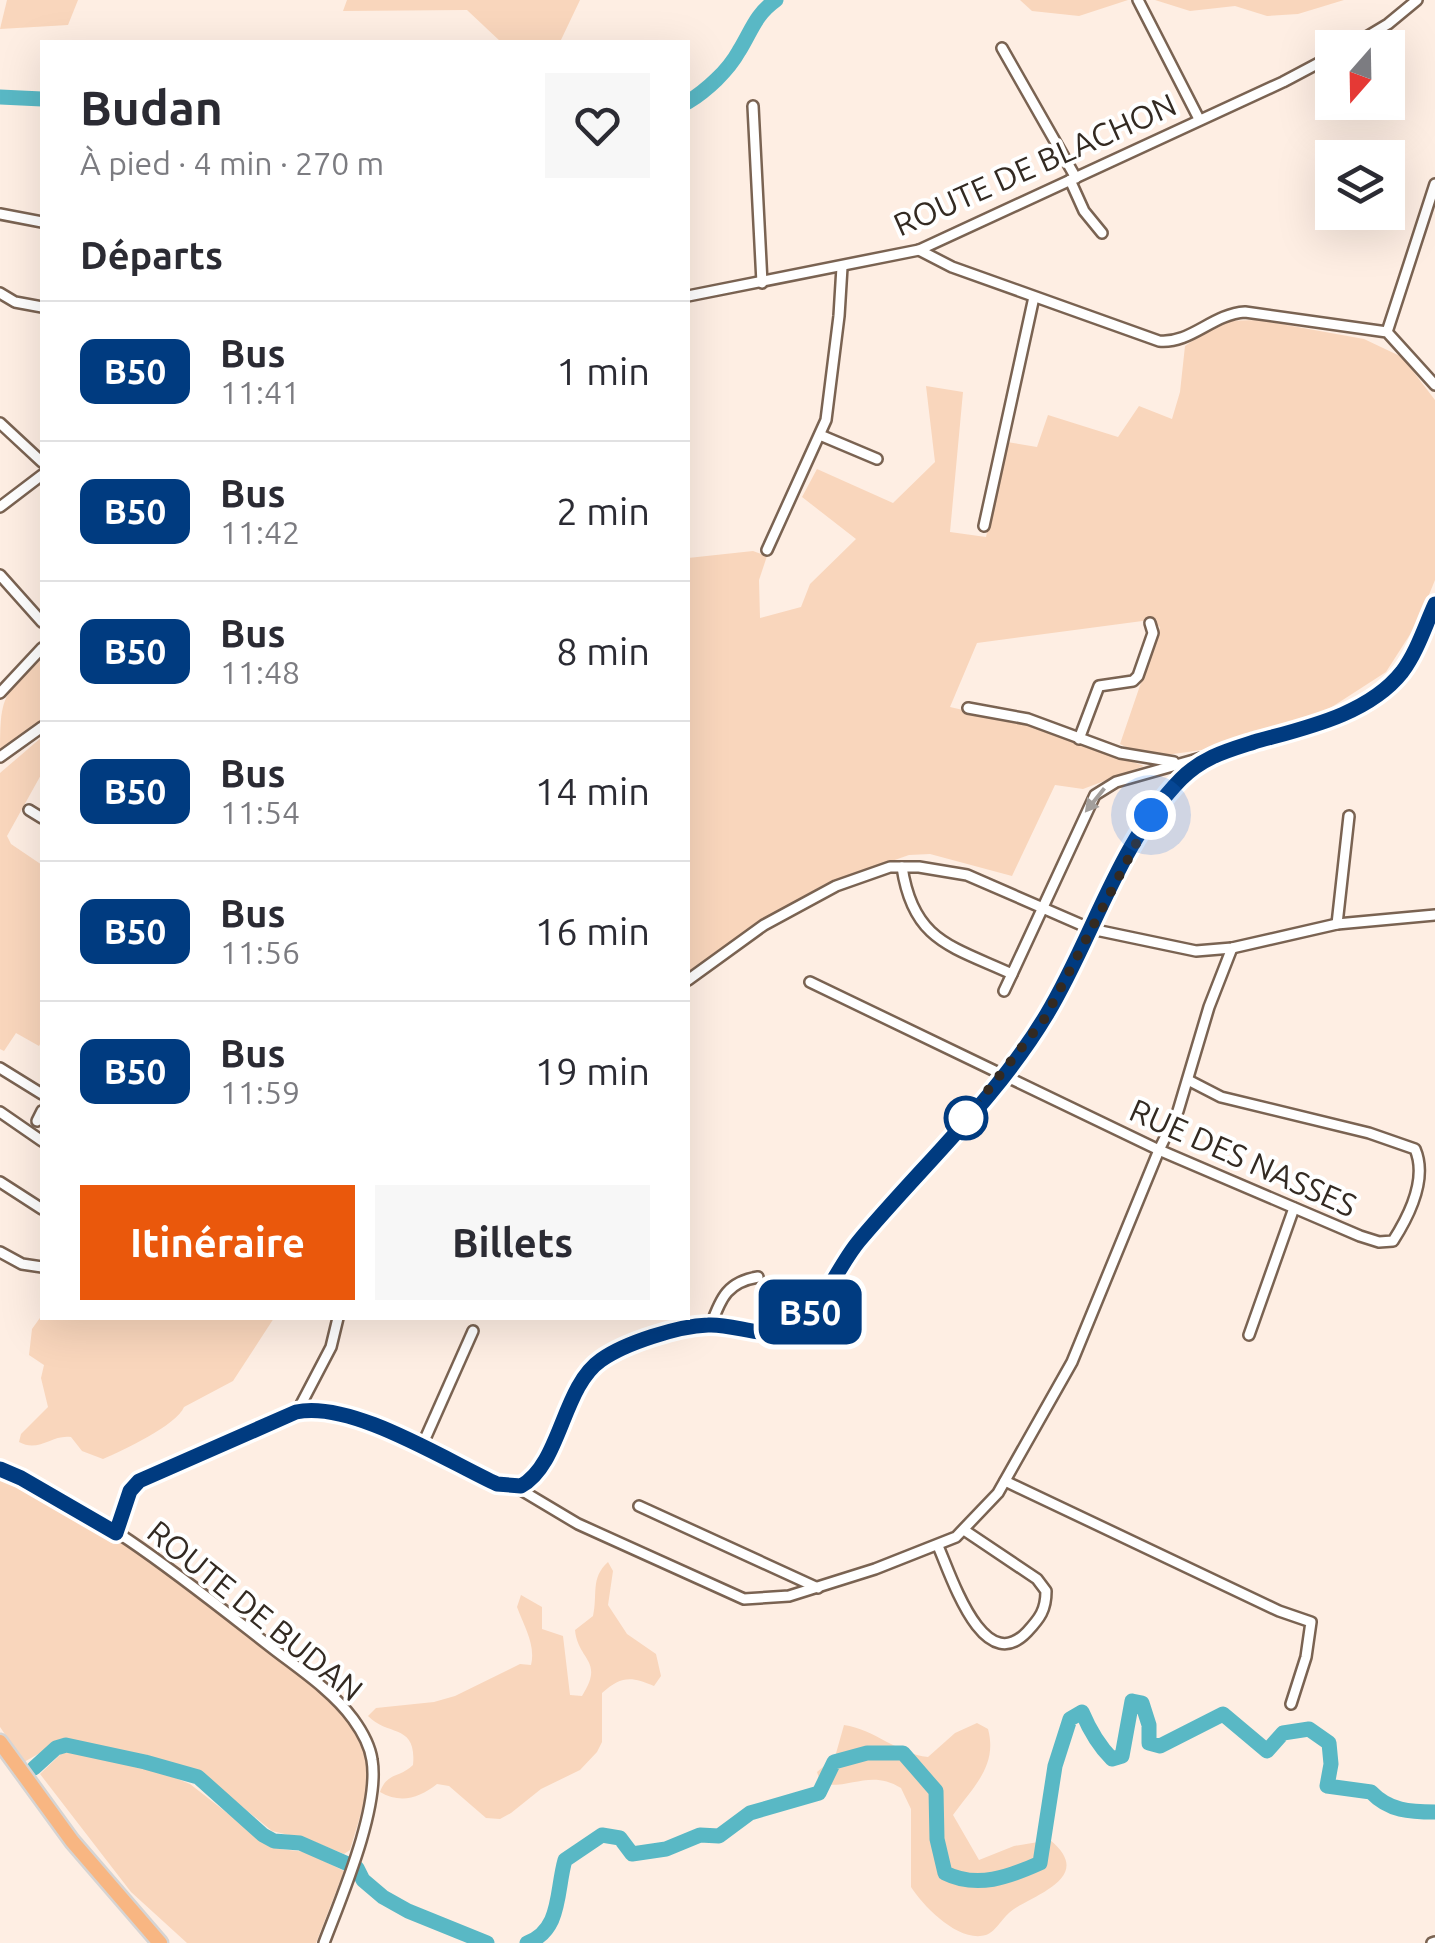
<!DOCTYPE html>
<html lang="fr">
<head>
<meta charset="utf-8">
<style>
	body { margin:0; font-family:Ubuntu,sans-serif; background:#f7f7f7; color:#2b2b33; height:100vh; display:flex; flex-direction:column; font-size:38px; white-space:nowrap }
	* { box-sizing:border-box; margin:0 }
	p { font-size:32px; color:#7c7c81 }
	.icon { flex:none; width:55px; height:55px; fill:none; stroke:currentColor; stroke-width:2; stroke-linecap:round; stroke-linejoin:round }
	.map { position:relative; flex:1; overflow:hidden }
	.side { position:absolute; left:40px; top:40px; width:650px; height:1280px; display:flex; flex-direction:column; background:#fff; border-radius:0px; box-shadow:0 10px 40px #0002 }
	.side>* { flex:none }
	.badge { padding:0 20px; border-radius:15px; font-size:35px; line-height:65px }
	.needle { width:65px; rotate:200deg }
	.buttons { position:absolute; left:1315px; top:30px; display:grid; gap:20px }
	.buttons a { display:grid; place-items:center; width:90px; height:90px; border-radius:0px; background:#fff; box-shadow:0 10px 40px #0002; font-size:50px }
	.you { position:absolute; width:50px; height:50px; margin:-25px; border:8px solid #fff; border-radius:50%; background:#1a73e8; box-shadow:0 0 0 15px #1a73e833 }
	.map>.badge { position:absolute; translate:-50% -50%; box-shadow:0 0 0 5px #fff }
	h2 { padding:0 40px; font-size:38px; line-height:90px }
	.round { display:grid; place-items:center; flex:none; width:105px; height:105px; border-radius:0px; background:#f7f7f7 }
	.headline { display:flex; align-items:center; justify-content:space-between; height:170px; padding:0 40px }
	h1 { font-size:48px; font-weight:700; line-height:75px }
	.action { display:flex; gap:20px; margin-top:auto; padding:20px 40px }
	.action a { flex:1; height:115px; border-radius:0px; background:#ea580c; color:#fff; font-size:40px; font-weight:700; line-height:115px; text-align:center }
	.action a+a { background:#f7f7f7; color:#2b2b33 }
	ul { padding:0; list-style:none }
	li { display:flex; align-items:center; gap:30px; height:140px; padding:0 40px; border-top:2px solid #e1e1e2 }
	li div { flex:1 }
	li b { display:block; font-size:38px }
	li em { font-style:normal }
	li .badge { min-width:110px; font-weight:700; text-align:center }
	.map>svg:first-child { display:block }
</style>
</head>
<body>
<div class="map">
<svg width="1435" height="1943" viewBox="0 0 1435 1943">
	<rect width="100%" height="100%" fill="#feeee3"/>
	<!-- green -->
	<g fill="#f9d6bc">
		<polygon points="7,0 78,0 68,25 0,29"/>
		<polygon points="347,0 580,0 560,42 501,42 467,10 343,11"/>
		<polygon points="1020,0 1128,0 1079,16 1032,11"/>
		<polygon points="1155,0 1344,0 1298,14 1267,16 1235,6 1190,11"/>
		<polygon points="1259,320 1364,339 1402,357 1435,400 1435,580 1418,622 1386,672 1321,714 1209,749 1166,755 1134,751 1120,744 1160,627 1150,620 977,643 950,707 1041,728 1144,766 1083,789 1055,785 1012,876 930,854 909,855 823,885 778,911 688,972 688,558 753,551 767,556 759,580 760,618 801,607 810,584 856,539 802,497 817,469 893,503 935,462 926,386 963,392 950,532 986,537 1007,442 1037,447 1048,415 1118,437 1139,406 1172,419 1180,392 1185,346 1221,321"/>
		<path d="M42,656V724L0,759C0,699 0,696 42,656Z"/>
		<polygon points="42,737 42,773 7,836 11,844 42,865 42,1040 39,1046 16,1033 4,1051 0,1049 0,773"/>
		<path d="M42,1315V1318H274L233,1381L184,1407C177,1425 122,1451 103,1459L82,1451L71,1437C52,1434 39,1453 19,1442L21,1434L48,1407L41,1378L44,1365L29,1355L32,1329Z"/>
		<path d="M0,1476C70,1500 340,1681 363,1746C375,1778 359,1819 350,1850L344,1854L310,1840L272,1831L197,1770L159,1759L61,1741L24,1762L0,1727Z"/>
		<path d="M608,1562L613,1571L608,1605L627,1634L656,1654L661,1676L654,1686C631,1676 621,1676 602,1693V1742L597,1752L580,1770L541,1789L511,1813L500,1819L486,1818L449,1786L437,1784C419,1798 401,1804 380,1792C387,1772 400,1778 413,1765C417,1723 388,1737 368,1716L376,1708L434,1702L455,1696L520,1664L531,1665C536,1645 524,1626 517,1607L521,1595L542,1607V1629L563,1636L570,1695L582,1696C605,1660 578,1661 575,1630L593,1616C598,1595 590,1578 608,1562Z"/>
		<path d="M977,1723L988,1729C998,1766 973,1787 953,1815L979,1860L1014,1846L1050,1840C1094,1876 1039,1893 1014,1909C1003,1916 996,1932 986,1935C959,1943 924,1907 911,1887V1809L901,1788C871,1769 851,1789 821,1784L817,1772L835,1757L844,1725C874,1729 898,1754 928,1757L955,1733Z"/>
		<polygon points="73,1751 156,1770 190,1784 263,1841 280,1849 306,1852 344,1871 316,1943 187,1943 131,1892 40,1774 62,1753"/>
	</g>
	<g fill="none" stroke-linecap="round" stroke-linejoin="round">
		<!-- river -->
		<g stroke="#59b8c5" stroke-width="15">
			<polyline points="0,97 42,99"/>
			<path d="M688,102C707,90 728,71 739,51C752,30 755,15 776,0"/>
			<polyline points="34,1768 56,1748 66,1745 145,1762 198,1777 263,1835 274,1841 300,1843 357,1868 363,1880 383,1897 408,1911 487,1943"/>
			<path d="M527,1943C562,1930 556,1891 565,1860L602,1835L620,1838L632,1854L666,1849L700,1835L719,1836L750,1813L819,1793L834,1762L867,1753H903L936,1791L937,1839L945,1873C977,1889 1009,1877 1040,1863L1055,1766L1070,1719L1082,1712C1090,1731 1098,1745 1112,1759L1122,1756L1132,1701L1142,1703L1149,1725V1743L1160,1746L1223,1714L1267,1751L1283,1733L1309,1729L1329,1743L1331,1764L1327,1786L1371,1792C1389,1811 1410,1812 1435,1812"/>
		</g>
		<defs>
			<g id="minor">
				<polyline points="1138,0 1199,119"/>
				<polyline points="1002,48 1076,178"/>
				<polyline points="1348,48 1388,24 1417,0"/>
				<polyline points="753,106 762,283"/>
				<polyline points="1070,180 1084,211 1102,233"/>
				<polyline points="0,214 42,222"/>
				<path d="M919,250L952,267L1159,341C1191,344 1212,314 1245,312L1387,332L1435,385"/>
				<polyline points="0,293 15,302 42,307"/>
				<polyline points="688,296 919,250 1283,82 1332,56"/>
				<polyline points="1387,332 1435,184"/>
				<polyline points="0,423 42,462"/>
				<polyline points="820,435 877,459"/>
				<polyline points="0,507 42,475"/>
				<polyline points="984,526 1034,297"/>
				<polyline points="767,550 826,420 839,316 842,267"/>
				<polyline points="0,575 42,622"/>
				<polyline points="0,693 42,648"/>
				<polyline points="968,708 1028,719 1120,753 1174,762"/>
				<polyline points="1079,739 1099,686 1133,681 1138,676 1153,633 1150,623"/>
				<polyline points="0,757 42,727"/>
				<polyline points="29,810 42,818"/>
				<path d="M902,867C913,941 951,946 1012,974L1095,795L1116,782L1201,758"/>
				<polyline points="1337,924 1349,816"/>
				<polyline points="688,980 764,925 836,886 890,867 919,867 967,875 1091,929 1196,951 1232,948 1337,924 1435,915"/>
				<path d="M810,982L1159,1150L1360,1236L1379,1242L1393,1241C1409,1216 1428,1179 1415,1149L1369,1133L1221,1097L1188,1080"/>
				<polyline points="1004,991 1012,974"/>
				<polyline points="0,1068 42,1094"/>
				<polyline points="0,1112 42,1141"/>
				<polyline points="37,1121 42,1111"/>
				<polyline points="0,1182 42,1209"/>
				<polyline points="0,1252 22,1264 42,1267"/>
				<path d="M711,1325C721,1297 728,1282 758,1277"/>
				<polyline points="1249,1335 1294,1208"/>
				<polyline points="297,1412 331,1347 338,1318"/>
				<polyline points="421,1448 473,1331"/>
				<path d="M0,1469C98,1509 185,1580 267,1644C296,1667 331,1689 353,1719C361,1730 370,1746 372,1760C380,1808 341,1898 324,1943"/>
				<polyline points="1005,1481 1279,1611 1311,1622 1306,1657 1291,1704"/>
				<path d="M516,1487L528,1482L536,1473C555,1441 568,1390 596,1364C616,1345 685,1323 712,1325C743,1326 775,1342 803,1321L859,1241L1002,1076L1038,1029L1130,851L1168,793L1194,768L1214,754L1325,722L1377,694L1403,670L1435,604"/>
				<polyline points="516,1487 578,1524 744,1599 789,1596 875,1569 956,1537 998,1493 1072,1362 1159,1150 1178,1111 1209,1007 1232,948"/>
				<polyline points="639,1506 818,1588"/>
				<path d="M116,1533L130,1491L139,1481L297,1412C352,1400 445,1460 497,1485L516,1487"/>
				<path d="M938,1546C951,1575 983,1678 1027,1632C1040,1618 1046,1610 1046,1591L1037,1579L964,1530"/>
				<polyline points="1432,1943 1435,1942"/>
			</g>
			<polyline id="highway" points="0,1742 72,1841 160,1943"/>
		</defs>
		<!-- minor casing -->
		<use href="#minor" stroke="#7a6352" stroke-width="14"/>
		<!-- highway casing -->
		<use href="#highway" stroke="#d6d4d3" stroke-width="19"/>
		<!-- minor -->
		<use href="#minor" stroke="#fff" stroke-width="9"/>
		<!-- highway -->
		<use href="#highway" stroke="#f8b682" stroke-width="14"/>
	</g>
	<!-- one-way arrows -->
	<defs><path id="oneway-solid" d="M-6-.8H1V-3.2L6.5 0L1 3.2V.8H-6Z" transform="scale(2.5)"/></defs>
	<use fill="#a39f9c" href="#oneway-solid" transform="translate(1095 800) rotate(129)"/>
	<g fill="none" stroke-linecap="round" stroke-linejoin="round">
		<defs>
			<path id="line" d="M0,1469L21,1478L116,1533L130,1491L139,1481L296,1412C351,1400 445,1460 497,1484L521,1486C561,1464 562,1387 601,1360C625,1343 678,1326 708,1325C738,1323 777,1346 803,1322C826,1300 839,1265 859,1241C921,1167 997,1098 1047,1014C1093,938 1118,843 1181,779C1203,757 1226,751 1254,742C1304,728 1368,715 1402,672C1417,652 1425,626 1435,604"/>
		</defs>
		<!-- line casing -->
		<use href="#line" stroke="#fff" stroke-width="22"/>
		<!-- line -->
		<use href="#line" stroke="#003b80" stroke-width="15"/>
		<!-- walk -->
		<polyline stroke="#332a22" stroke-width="10" stroke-dasharray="0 18" points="966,1118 1045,1018 1151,815"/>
	</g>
	<!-- markers -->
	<circle fill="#fff" stroke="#003b80" stroke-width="5" cx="966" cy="1118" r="20"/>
	<g text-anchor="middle" stroke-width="8" stroke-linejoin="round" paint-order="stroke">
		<!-- street labels -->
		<g font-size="32" fill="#332a22" stroke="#fff">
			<text transform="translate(1035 165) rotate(-24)" y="11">ROUTE DE BLACHON</text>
			<text transform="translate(1243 1158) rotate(24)" y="11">RUE DES NASSES</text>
			<text transform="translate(255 1611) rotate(39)" y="11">ROUTE DE BUDAN</text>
		</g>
	</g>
</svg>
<div class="buttons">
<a><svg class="needle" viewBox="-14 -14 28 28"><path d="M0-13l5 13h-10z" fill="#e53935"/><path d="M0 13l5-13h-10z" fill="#7c7c81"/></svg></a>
<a><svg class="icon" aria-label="layers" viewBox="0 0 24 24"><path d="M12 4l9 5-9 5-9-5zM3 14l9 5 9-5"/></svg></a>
</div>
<div class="you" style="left:1151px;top:815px"></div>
<b class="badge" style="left:810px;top:1312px;background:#003b80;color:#fff">B50</b>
<section class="side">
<div class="headline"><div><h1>Budan</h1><p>À pied · 4 min · 270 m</p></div><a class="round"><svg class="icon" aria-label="heart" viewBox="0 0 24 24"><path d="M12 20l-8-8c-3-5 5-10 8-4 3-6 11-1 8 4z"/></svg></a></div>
<h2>Départs</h2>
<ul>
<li><span class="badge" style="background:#003b80;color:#fff">B50</span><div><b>Bus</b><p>11:41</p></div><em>1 min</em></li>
<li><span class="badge" style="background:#003b80;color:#fff">B50</span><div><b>Bus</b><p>11:42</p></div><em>2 min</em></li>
<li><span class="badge" style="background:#003b80;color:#fff">B50</span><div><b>Bus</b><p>11:48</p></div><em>8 min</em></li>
<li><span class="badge" style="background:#003b80;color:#fff">B50</span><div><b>Bus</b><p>11:54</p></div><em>14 min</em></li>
<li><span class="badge" style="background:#003b80;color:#fff">B50</span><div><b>Bus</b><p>11:56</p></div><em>16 min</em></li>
<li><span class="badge" style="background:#003b80;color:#fff">B50</span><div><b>Bus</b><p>11:59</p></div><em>19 min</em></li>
</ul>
<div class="action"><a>Itinéraire</a><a>Billets</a></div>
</section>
</div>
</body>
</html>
